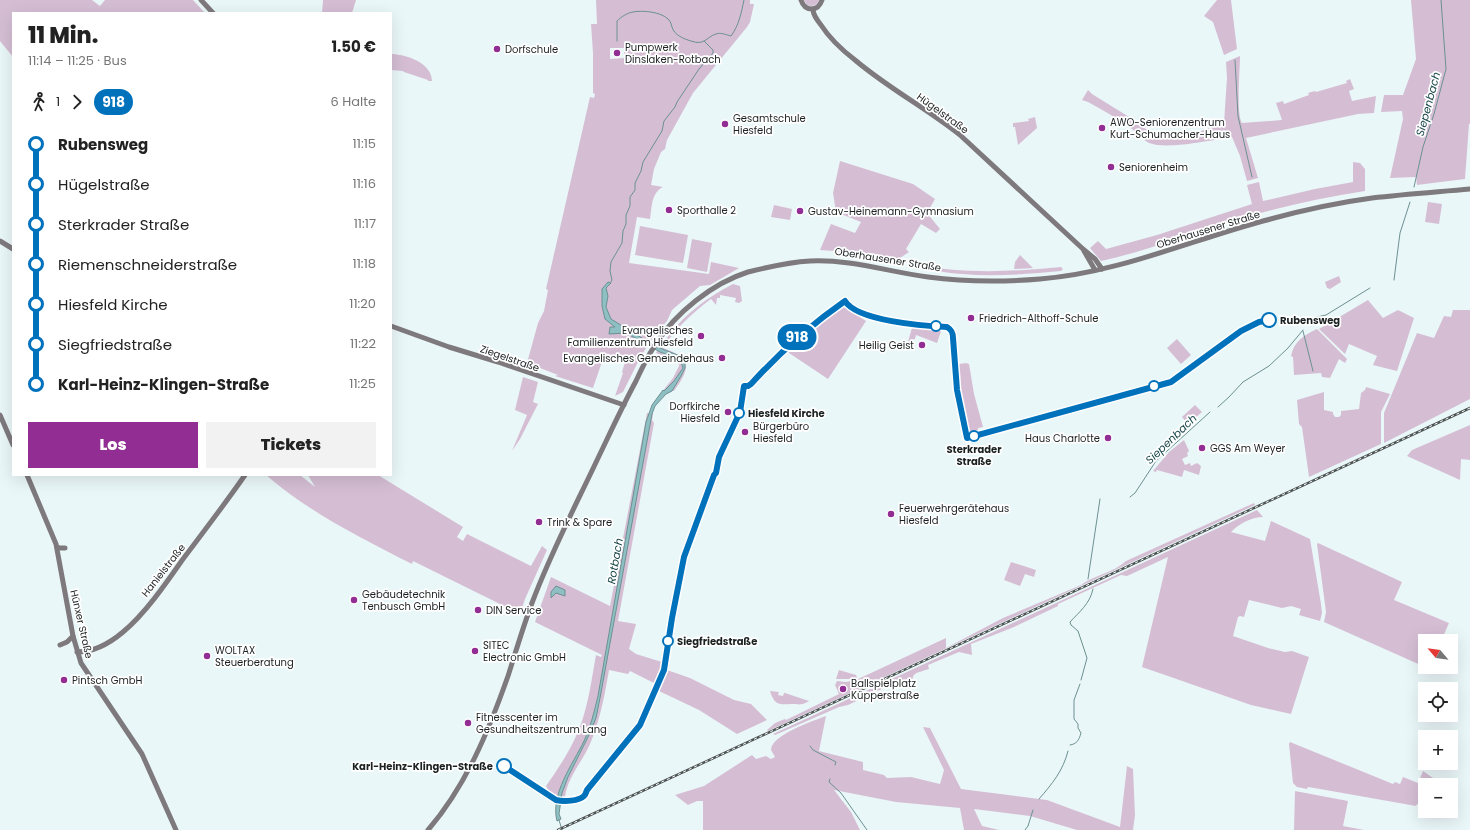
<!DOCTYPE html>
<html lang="de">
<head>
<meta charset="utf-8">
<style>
	body { margin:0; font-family:Poppins,sans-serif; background:#f2f2f2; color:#222; height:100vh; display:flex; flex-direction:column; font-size:15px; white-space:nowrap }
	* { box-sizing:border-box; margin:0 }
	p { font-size:13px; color:#767676 }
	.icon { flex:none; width:22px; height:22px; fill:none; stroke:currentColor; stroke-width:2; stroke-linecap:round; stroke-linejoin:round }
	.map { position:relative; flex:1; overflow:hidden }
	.details { position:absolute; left:12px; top:12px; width:380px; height:464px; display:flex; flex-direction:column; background:#fff; border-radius:0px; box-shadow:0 4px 16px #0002 }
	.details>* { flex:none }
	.badge { padding:0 8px; border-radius:13px; font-size:14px; line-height:26px }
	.needle { width:26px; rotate:299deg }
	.controls { position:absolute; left:1418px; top:634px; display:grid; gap:8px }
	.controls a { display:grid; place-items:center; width:40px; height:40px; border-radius:0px; background:#fff; box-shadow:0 4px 16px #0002; font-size:20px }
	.map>.badge { position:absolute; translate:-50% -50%; box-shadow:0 0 0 2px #fff }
	.legs { display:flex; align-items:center; gap:6px; height:44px; padding:0 16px; font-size:13px }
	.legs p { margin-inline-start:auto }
	.summary { display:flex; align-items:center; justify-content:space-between; height:68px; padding:0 16px }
	h1 { font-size:22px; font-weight:800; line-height:30px }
	.button { display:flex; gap:8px; margin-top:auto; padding:8px 16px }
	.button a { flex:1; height:46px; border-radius:0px; background:#912d93; color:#fff; font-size:16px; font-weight:800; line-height:46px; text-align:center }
	.button a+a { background:#f2f2f2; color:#222 }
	ul { padding:0 16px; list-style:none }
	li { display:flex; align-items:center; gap:14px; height:40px; font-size:15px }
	li i { display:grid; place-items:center; width:6px; height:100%; margin:0 5px; background:currentColor }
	li i::after { content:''; width:10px; height:10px; margin:-5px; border:3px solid; border-radius:50%; background:#fff }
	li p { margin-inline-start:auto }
	li:first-child i { background:linear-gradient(#0000 50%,currentColor 0) }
	li:last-child i { background:linear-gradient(currentColor 50%,#0000 0) }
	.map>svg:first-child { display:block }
</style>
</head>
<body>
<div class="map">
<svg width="1470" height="830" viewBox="0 0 1470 830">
	<rect width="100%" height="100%" fill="#eaf7f8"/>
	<!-- green -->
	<g fill="#d5bed4" fill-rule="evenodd">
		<polygon points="0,0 92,0 100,6 105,0 193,0 205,13 13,13 13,57 0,41"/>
		<polygon points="323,0 356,0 352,13 322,13"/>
		<path d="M596,0H750V4H754L750,22L747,27L693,93L667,140L665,149L661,152L654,169L651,185L663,187C651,193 652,207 650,219L637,217L629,263L709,274L711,262L739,268L710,285L700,286L672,310L667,321L654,336L641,356L623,392L615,396L623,373L622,372L626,359L605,353L593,388L555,376L558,375L527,363L538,323L544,311L548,290L546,289L590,97L594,98L595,94L593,93V53L591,24H597ZM610,48H624V58L610,59Z"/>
		<path d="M804,0H819C817,6 812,7 807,5Z"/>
		<polygon points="1217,0 1231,0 1237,49 1224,55 1213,22 1204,16"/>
		<polygon points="1411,0 1470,0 1470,124 1469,124 1465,179 1417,185 1416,177 1390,178 1403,119 1402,111 1381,112 1384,95 1403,95 1416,59"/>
		<path d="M391,54C406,54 432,63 432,81H428V80L404,72L403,71L391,70Z"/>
		<path d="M1240,56C1240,69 1236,115 1242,123L1282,120L1276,103L1283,101L1284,104L1309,95L1308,93L1315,91L1316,92L1347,83L1346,81L1350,79L1354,89L1349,91L1352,101L1376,96L1374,113L1358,114L1246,138L1258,178L1247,181L1240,156L1232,137C1212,140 1167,150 1149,143C1141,139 1136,131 1128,126C1115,117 1101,109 1088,102L1082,100L1088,90L1092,94L1134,120L1144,128L1153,132L1193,134L1224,123L1227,78L1226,62Z"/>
		<polygon points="1035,117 1037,128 1018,145 1015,127 1013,127 1013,123 1029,121 1028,119"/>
		<polygon points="840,161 913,184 935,199 927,213 940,229 936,233 921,224 906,249 909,252 894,262 847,252 820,250 831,224 855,233 861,222 836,212 833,193"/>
		<path d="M1353,162L1360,163L1365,169V191C1320,198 1275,208 1232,221C1188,235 1146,251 1101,261L1090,248L1098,241L1106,249L1157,235L1252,204L1247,185L1259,182L1263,201L1315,189L1353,182Z"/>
		<polygon points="1428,202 1442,204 1439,224 1425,222"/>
		<polygon points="774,205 792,209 790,220 771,217"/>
		<polygon points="640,226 688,235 683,263 635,255"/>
		<polygon points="692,239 712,243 707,272 687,268"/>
		<polygon points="1020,255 1033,268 1034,268 1014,269 1015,262"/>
		<path d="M912,264C960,274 1012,272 1061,267L1063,269L1061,271C1028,274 995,277 962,274C944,273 927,269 910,266Z"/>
		<polygon points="1339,276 1341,282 1330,289 1327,288 1325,282"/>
		<path d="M733,284L740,286L742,301L739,303L735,302L736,298L720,295V298H717L716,305L711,299C692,313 675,329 663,348C692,358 691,368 674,391H672L666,394L663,391L661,393L673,378L679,366V364L670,359L656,353L659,347H661C679,318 703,300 733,284Z"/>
		<polygon points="1368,300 1383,318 1398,310 1414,318 1397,371 1373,365 1377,356 1349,344 1345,354 1319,329"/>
		<polygon points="842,306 866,321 828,379 786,351 815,326"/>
		<polygon points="1453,310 1470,310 1470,399 1384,443 1384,413 1417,333 1434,338 1444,316 1451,317"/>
		<polygon points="912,328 941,331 937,343 916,335 915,339 912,340 913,343 912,346 907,345"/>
		<path d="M1317,329L1347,359L1345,363L1339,359L1330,378L1322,377L1321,373L1294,375L1293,357L1291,356C1294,341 1304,335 1317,329Z"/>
		<polygon points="1177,339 1191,355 1181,364 1167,348"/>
		<polygon points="966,363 969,364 974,394 983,427 978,428 978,430 969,433 963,411 958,366 959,364"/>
		<polygon points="523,377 538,382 533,402 538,404 520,439 512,451 527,415 515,410"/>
		<polygon points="1366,387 1390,394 1381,412 1381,444 1309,477 1302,427 1299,424 1297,400 1324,392 1324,410 1333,412 1333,414 1335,417 1339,417 1341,415 1341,411 1359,409 1361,393 1365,390"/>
		<polygon points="1195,405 1202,412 1188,424 1182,417"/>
		<path d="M647,413L653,414L652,420L654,423L618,621L636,624L629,649L636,654L662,662L660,671L654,683L630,671L628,674L609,670C605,693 601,716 592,739C585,759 568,775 565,797C558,795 549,794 546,786C560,766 574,745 582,721C589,700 592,677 596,655L601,657L602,655L535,622L551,577L610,606Z"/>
		<polygon points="1470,425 1470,460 1461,459 1460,480 1407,456 1412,450"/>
		<polygon points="1184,440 1189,451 1187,453 1188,456 1182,459 1185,465 1190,463 1191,466 1197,463 1201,466 1199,475 1184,470 1182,477 1157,470 1156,472 1153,471 1169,452"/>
		<path d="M266,475H300L315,487L308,475H378L463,527L457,537L463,541L467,534L531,566L542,546L547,550L525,599L520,614L413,561L412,564C361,538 310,513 266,475Z"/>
		<path d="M1254,503L1255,505L781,725L768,731L767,730L775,723L785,719L786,720L839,694L835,685L837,681L846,682L856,680L946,638V648L1003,618L1081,585C1094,575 1113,573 1126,561Z"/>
		<path d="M1257,510L1263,517C1251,517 1239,524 1231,532L1265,541L1271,521L1310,539L1321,604L1322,613L1320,621L1299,615L1301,609L1291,606L1282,608L1249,600L1244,617L1240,616L1238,617L1233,636L1268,648L1285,652L1292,651L1309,657L1291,714L1251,705L1142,667L1168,557L1127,576L1121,575L1058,604V606L1014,627L971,644L972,655L959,652L928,665L929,669C914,674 911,672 913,688L892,684L848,705L839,707L775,735L773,734Z"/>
		<polygon points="1318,543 1402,582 1394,600 1449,623 1441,641 1425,641 1425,667 1324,622 1326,612 1317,544"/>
		<polygon points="1011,562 1036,570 1034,577 1025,574 1020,586 1004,580"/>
		<polygon points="667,670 690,678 734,700 751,704 767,720 737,734 699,710 659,691 660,683"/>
		<polygon points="839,670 856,675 857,678 848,679 836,679"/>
		<path d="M770,691L779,692L778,695L783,696L784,693H785L809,701C801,706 799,704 791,704C778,705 774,704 770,691Z"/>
		<path d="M826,716L819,751L863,762V770L884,775L887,778L911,777L940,784L944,770L923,727L930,728L961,789L1047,800L1120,827L1127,766L1133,769L1135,815L1133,830H1077L1030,816L974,809L982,826L999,830H964L960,808L896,802L834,790L851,812L860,830H703V801H697L688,805L675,795L704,786L752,755L756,759L766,756L771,759L775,757L771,750C771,735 813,721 826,716Z"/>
		<polygon points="1290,742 1393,784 1395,782 1400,784 1403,777 1418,783 1423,771 1443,785 1425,785 1425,806 1417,804 1416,806 1320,789 1308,787 1307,789 1297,787 1293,783 1289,744"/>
		<polygon points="1295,791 1348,801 1343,826 1364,830 1294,830"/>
	</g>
	<!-- water -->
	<g fill="#8ec0c3" stroke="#6c9092">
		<path d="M608,282L611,283L606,288L608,296L606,307L611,319L655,346L680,356L685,362V368L681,376L672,391L666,394L655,406L652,414L600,698L596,718L589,735L568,777L562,793L559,814L561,819L557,821C550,794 573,764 584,741C591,726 594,712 598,696L646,422L652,405L663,390L664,391L674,381L683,368L681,362L679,359L660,352L626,333L609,334L610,327H615L605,319L602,306V289Z"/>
		<polygon points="556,586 565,590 565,596 556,593 551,598 551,592"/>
	</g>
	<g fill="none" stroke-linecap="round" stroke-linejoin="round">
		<!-- stream -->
		<g stroke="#6c9092" stroke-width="1">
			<path d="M617,41V21C621,17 627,13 633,12C643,10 661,12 668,19C671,22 671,24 672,27C674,35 684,39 691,41C705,46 706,37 716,34C721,32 726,35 731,36C739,25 741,14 744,0"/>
			<polyline points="1235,60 1238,116 1252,177"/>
			<polyline points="1414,187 1423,147 1434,114 1446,69 1441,0"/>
			<polyline points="1394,280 1400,233 1410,202"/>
			<polyline points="611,282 612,280 610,271 611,262 622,243 623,231 626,224 626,215 630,206 630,197 635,190 635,183 641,171 643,162 662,131 664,121 675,107 677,102 699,69 713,53 713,50 704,41"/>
			<polyline points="1308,319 1326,315 1370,288"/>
			<polyline points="1303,331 1313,371"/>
			<polyline points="1218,407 1229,397 1243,382 1269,366 1288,348 1303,330"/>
			<polyline points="1130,497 1135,493 1156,461 1210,412"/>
			<polyline points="1088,579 1100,499"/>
			<path d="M1081,680L1087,658L1078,631L1071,625L1070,622C1079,612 1090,604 1093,589"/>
			<path d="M1070,745C1077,744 1079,740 1081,733L1078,728V724L1074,719V700L1080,684"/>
			<polyline points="810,746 813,750 836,762 835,765"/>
			<polyline points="830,779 829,782 841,793 867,830"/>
			<path d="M1039,799C1052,784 1063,771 1068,751"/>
			<polyline points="559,820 562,830"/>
			<polyline points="1025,830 1028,826 1033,810"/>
		</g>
		<!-- secondary -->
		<g stroke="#7e797d" stroke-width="5">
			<polyline points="201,0 213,13"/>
			<path d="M801,0C805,12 818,12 822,0"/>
			<path d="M813,9C813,15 817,20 821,25C830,39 842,50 855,60C888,88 926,108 960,135L1083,249L1095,259L1102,269"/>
			<polyline points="0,241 13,249"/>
			<polyline points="1084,251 1095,270"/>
			<polyline points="391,326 449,347 498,362 624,405"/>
			<polyline points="0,415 13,445"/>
			<polyline points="27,475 56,544 73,636 81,663 142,754 176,830"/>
			<polyline points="57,547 60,548 65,548"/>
			<polyline points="60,645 67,642 73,636"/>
			<path d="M77,652C94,652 110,643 123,632C145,614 167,582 183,559C204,531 225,504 245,475"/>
			<path d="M428,830C466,786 489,730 508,676C516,651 523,627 532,603C551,552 576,505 599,456C611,431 623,405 636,381C642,368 648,355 656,344C675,313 713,283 748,272C768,267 790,262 810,261C850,259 889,272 928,277C965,282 1003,282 1040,279C1117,273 1189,241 1263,221C1299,211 1335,203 1372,198C1405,194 1437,192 1470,189"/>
		</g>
		<defs>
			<polyline id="rail" points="558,830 1470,408"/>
		</defs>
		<!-- rail casing -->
		<use href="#rail" stroke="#4c5353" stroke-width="2.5"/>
		<!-- rail -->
		<use href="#rail" stroke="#fff" stroke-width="1" stroke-dasharray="3" stroke-linecap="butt"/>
	</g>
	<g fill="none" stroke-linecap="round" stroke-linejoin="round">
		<defs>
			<path id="line-1" d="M504,766L556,800C564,802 579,801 584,796C586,794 586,792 587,790L640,725L664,670L672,618L684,557L714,475L716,473L719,457L740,412L744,386H748L751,384C781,351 809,326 845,301C857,321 924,326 947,327C952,330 953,333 953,338L957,390L967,438L1171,382L1241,331L1259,322L1269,320"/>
		</defs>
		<!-- line-1 casing -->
		<use href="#line-1" stroke="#fff" stroke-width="9"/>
		<!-- line-1 -->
		<use href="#line-1" stroke="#0072bc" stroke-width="6"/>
	</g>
	<!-- markers -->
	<g fill="#912d93" stroke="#fff" stroke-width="1.5">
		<circle cx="497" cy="49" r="4"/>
		<circle cx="617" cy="53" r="4"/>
		<circle cx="725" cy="124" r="4"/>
		<circle cx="1102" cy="128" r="4"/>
		<circle cx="1111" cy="167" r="4"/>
		<circle cx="669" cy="210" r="4"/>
		<circle cx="800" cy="211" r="4"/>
		<circle cx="971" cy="318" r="4"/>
		<circle cx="701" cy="336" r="4"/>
		<circle cx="922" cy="345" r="4"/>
		<circle cx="722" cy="358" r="4"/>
		<circle cx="728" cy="412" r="4"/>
		<circle cx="745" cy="432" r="4"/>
		<circle cx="1108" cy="438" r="4"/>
		<circle cx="1202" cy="448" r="4"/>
		<circle cx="891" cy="514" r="4"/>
		<circle cx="539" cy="522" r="4"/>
		<circle cx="354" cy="600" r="4"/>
		<circle cx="478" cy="610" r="4"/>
		<circle cx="475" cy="651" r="4"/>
		<circle cx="207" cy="656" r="4"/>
		<circle cx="64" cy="680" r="4"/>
		<circle cx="843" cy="689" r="4"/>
		<circle cx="468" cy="723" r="4"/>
	</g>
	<g fill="#fff" stroke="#0072bc" stroke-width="2">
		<circle cx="1269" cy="320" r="7"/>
		<circle cx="936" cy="326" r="5"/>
		<circle cx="1154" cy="386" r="5"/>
		<circle cx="739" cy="413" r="5"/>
		<circle cx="974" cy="436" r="5"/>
		<circle cx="668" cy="641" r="5"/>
		<circle cx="504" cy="766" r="7"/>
	</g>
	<g text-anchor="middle" stroke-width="3.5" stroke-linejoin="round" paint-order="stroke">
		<!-- poi labels -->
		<g font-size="10" fill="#1c2121" stroke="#fff" text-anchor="start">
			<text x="625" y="51">Pumpwerk<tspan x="625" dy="12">Dinslaken-Rotbach</tspan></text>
			<text x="505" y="53">Dorfschule</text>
			<text x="733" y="122">Gesamtschule<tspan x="733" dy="12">Hiesfeld</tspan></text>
			<text x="1110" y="126">AWO-Seniorenzentrum<tspan x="1110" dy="12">Kurt-Schumacher-Haus</tspan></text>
			<text x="1119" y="171">Seniorenheim</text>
			<text x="677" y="214">Sporthalle 2</text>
			<text x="808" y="215">Gustav-Heinemann-Gymnasium</text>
			<text x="979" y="322">Friedrich-Althoff-Schule</text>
			<text x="693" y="334" text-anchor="end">Evangelisches<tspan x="693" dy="12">Familienzentrum Hiesfeld</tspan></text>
			<text x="914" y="349" text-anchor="end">Heilig Geist</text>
			<text x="714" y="362" text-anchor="end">Evangelisches Gemeindehaus</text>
			<text x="720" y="410" text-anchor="end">Dorfkirche<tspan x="720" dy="12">Hiesfeld</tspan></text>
			<text x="753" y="430">Bürgerbüro<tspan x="753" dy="12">Hiesfeld</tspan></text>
			<text x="1100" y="442" text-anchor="end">Haus Charlotte</text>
			<text x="1210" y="452">GGS Am Weyer</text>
			<text x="899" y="512">Feuerwehrgerätehaus<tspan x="899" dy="12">Hiesfeld</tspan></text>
			<text x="547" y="526">Trink &amp; Spare</text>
			<text x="362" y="598">Gebäudetechnik<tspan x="362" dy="12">Tenbusch GmbH</tspan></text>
			<text x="486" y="614">DIN Service</text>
			<text x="483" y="649">SITEC<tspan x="483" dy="12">Electronic GmbH</tspan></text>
			<text x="215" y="654">WOLTAX<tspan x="215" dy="12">Steuerberatung</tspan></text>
			<text x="72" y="684">Pintsch GmbH</text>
			<text x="851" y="687">Ballspielplatz<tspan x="851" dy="12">Küpperstraße</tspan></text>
			<text x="476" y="721">Fitnesscenter im<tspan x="476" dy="12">Gesundheitszentrum Lang</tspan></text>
		</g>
		<!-- street labels -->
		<g font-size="10" fill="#1c2121" stroke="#fff">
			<text transform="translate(943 113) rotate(36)" y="4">Hügelstraße</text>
			<text transform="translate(1208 229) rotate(-17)" y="4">Oberhausener Straße</text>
			<text transform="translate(888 259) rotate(9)" y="4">Oberhausener Straße</text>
			<text transform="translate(510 358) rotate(19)" y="4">Ziegelstraße</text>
			<text transform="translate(163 570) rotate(-52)" y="4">Hanielstraße</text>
			<text transform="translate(82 624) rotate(77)" y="4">Hünxer Straße</text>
		</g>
		<!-- stop labels -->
		<g font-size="10" font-weight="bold" fill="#1c2121" stroke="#fff" text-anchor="start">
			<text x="1280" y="324">Rubensweg</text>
			<text x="748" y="417">Hiesfeld Kirche</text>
			<text x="974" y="453" text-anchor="middle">Sterkrader<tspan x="974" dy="12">Straße</tspan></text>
			<text x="677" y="645">Siegfriedstraße</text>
			<text x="493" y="770" text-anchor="end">Karl-Heinz-Klingen-Straße</text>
		</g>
		<!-- water labels -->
		<g font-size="11" font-style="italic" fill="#184649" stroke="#fff">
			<text transform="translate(1428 104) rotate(-75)" y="4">Siepenbach</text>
			<text transform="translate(1171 439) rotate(-44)" y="4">Siepenbach</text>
			<text transform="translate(615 561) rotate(-80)" y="4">Rotbach</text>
		</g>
	</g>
</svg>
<div class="controls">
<a><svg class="needle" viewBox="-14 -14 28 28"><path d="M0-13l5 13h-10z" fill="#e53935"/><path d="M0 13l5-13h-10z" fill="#767676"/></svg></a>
<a><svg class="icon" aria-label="locate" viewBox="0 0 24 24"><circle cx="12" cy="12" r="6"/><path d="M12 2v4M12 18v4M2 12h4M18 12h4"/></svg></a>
<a>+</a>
<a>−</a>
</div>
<b class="badge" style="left:797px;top:337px;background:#0072bc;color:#fff">918</b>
<section class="details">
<div class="summary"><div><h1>11 Min.</h1><p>11:14 – 11:25 · Bus</p></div><b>1.50 €</b></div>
<div class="legs"><svg class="icon" aria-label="walk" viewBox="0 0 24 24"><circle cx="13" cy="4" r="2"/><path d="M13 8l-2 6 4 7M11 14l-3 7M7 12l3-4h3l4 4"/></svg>1<svg class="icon" aria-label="forward" viewBox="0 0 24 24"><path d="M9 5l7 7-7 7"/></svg><b class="badge" style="background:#0072bc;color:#fff">918</b><p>6 Halte</p></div>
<ul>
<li><i style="color:#0072bc"></i><b>Rubensweg</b><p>11:15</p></li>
<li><i style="color:#0072bc"></i><span>Hügelstraße</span><p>11:16</p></li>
<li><i style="color:#0072bc"></i><span>Sterkrader Straße</span><p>11:17</p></li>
<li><i style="color:#0072bc"></i><span>Riemenschneiderstraße</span><p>11:18</p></li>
<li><i style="color:#0072bc"></i><span>Hiesfeld Kirche</span><p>11:20</p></li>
<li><i style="color:#0072bc"></i><span>Siegfriedstraße</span><p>11:22</p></li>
<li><i style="color:#0072bc"></i><b>Karl-Heinz-Klingen-Straße</b><p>11:25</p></li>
</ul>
<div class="button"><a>Los</a><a>Tickets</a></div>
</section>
</div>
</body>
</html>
